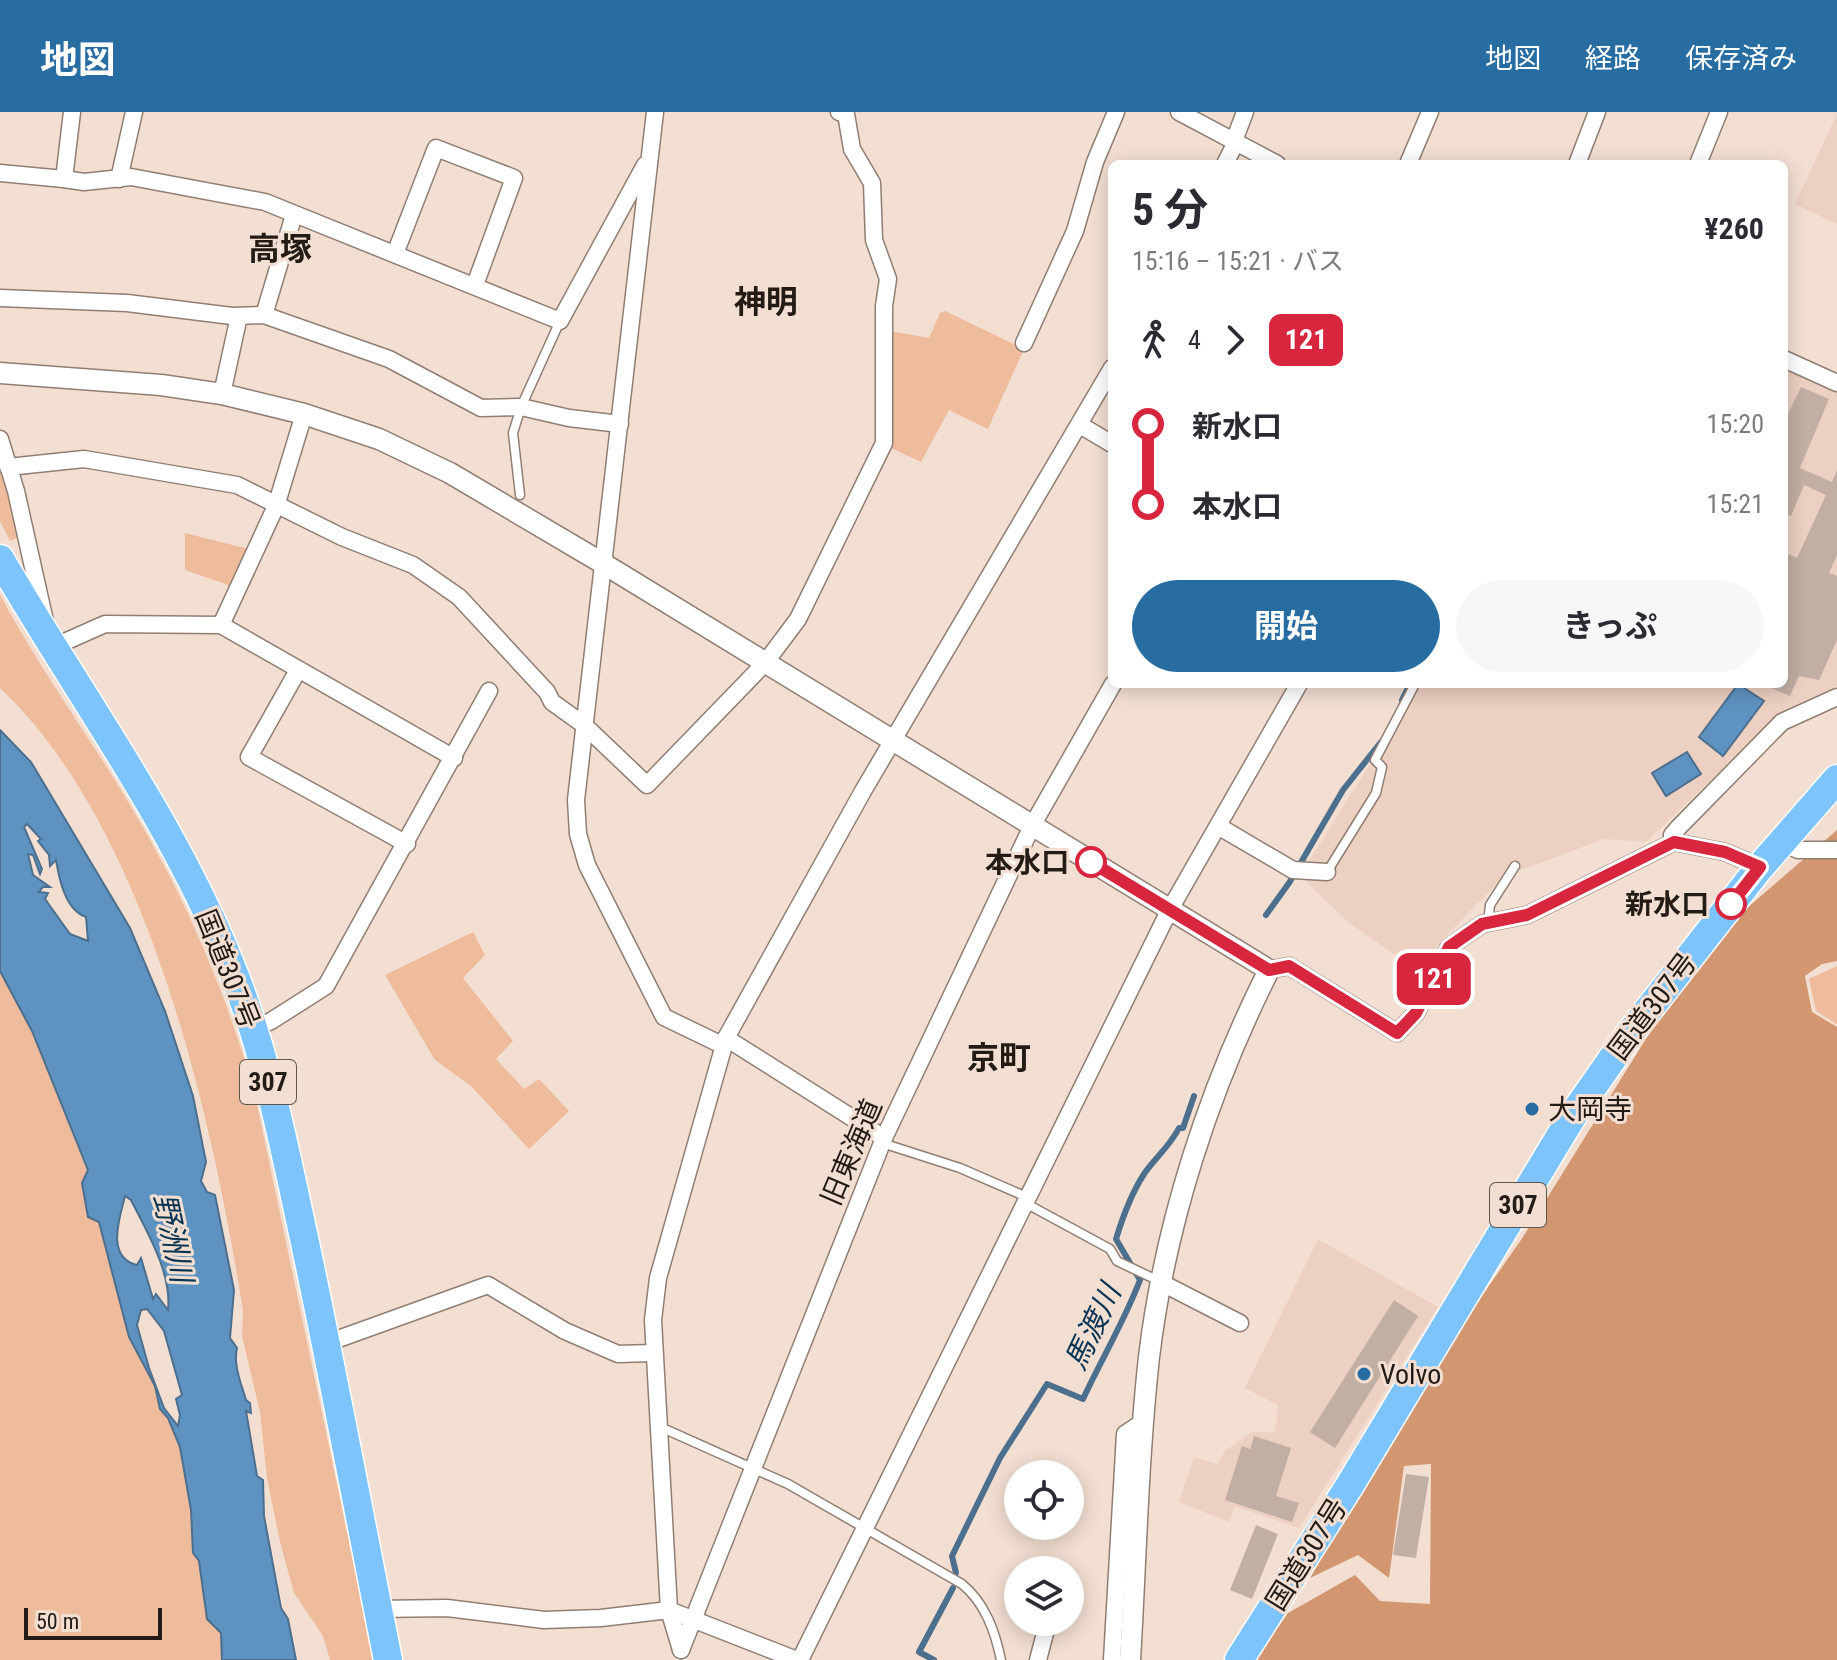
<!DOCTYPE html>
<html lang="ja">
<head>
<meta charset="utf-8">
<style>
	body { margin:0; font-family:"Roboto Condensed","Noto Sans JP",sans-serif; background:#f7f7f7; color:#2b2b33; height:100vh; display:flex; flex-direction:column; font-size:30px; white-space:nowrap }
	* { box-sizing:border-box; margin:0 }
	p { font-size:26px; color:#7c7c81 }
	.icon { flex:none; width:44px; height:44px; fill:none; stroke:currentColor; stroke-width:2; stroke-linecap:round; stroke-linejoin:round }
	.map { position:relative; flex:1; overflow:hidden }
	.sheet { position:absolute; left:1108px; top:48px; width:680px; height:528px; display:flex; flex-direction:column; background:#fff; border-radius:12px; box-shadow:0 4px 20px #0003 }
	.sheet>* { flex:none }
	.badge { padding:0 16px; border-radius:12px; font-size:28px; line-height:52px }
	.controls { position:absolute; left:1004px; top:1348px; display:grid; gap:16px }
	.controls a { display:grid; place-items:center; width:80px; height:80px; border-radius:50%; background:#fff; box-shadow:0 4px 20px #0003; font-size:40px }
	.scale { position:absolute; left:24px; bottom:20px; width:138px; box-sizing:border-box; padding-left:8px; border:4px solid #221b16; border-top:0; font-size:22px; line-height:28px; white-space:nowrap; color:#221b16; -webkit-text-stroke:6px #f3dfd2; paint-order:stroke }
	.map>.badge { position:absolute; translate:-50% -50%; box-shadow:0 0 0 4px #fff }
	.legs { display:flex; align-items:center; gap:12px; height:88px; padding:0 24px; font-size:26px }
	.legs p { margin-inline-start:auto }
	.overview { display:flex; align-items:center; justify-content:space-between; height:136px; padding:0 24px }
	h1 { font-size:44px; font-weight:700; line-height:60px }
	.cta { display:flex; gap:16px; margin-top:auto; padding:16px 24px }
	.cta a { flex:1; height:92px; border-radius:48px; background:#286da2; color:#fff; font-size:32px; font-weight:700; line-height:92px; text-align:center }
	.cta a+a { background:#f7f7f7; color:#2b2b33 }
	ul { padding:0 24px; list-style:none }
	li { display:flex; align-items:center; gap:28px; height:80px; font-size:30px }
	li i { display:grid; place-items:center; width:12px; height:100%; margin:0 10px; background:currentColor }
	li i::after { content:''; width:20px; height:20px; margin:-10px; border:6px solid; border-radius:50%; background:#fff }
	li p { margin-inline-start:auto }
	li:first-child i { background:linear-gradient(#0000 50%,currentColor 0) }
	li:last-child i { background:linear-gradient(currentColor 50%,#0000 0) }
	header { display:flex; align-items:center; gap:48px; box-sizing:border-box; height:112px; padding:0 40px; background:#286da2; color:#fff }
	header strong { font-size:38px }
	nav { display:flex; gap:44px; margin-inline-start:auto; font-size:28px }
	.map>svg:first-child { display:block }
</style>
</head>
<body>
<header>
<strong>地図</strong>
<nav><a>地図</a><a>経路</a><a>保存済み</a></nav>
</header>
<div class="map">
<svg width="1837" height="1548" viewBox="0 0 1837 1548">
	<rect width="100%" height="100%" fill="#f3dfd2"/>
	<!-- built -->
	<g fill="#ecd0c1">
		<polygon points="1837,2 1837,112 1795,92"/>
		<polygon points="1784,255 1837,278 1837,574 1784,598 1646,730 1604,727 1505,764 1438,832 1422,862 1348,810 1300,763 1383,632 1415,572 1784,572"/>
		<polygon points="1318,1127 1438,1195 1299,1416 1234,1394 1229,1410 1179,1390 1194,1345 1218,1352 1225,1339 1252,1320 1275,1320 1278,1293 1245,1276"/>
	</g>
	<!-- green -->
	<g fill="#eebc9c">
		<polygon points="945,199 1024,237 988,317 949,298 921,350 891,336 890,219 929,226 940,201"/>
		<polygon points="0,342 22,424 10,429 0,409"/>
		<polygon points="185,421 249,437 231,474 185,458"/>
		<path d="M0,483C47,571 108,649 155,737C198,815 229,893 254,978L374,1548H330L323,1524L294,1481L280,1430L267,1366L260,1300L242,1224L243,1199C212,1004 148,715 0,576Z"/>
		<polygon points="473,820 485,843 463,866 513,929 496,947 524,977 539,967 569,999 529,1037 472,975 435,948 385,863"/>
		<polygon points="1837,854 1837,912 1836,912 1816,899 1809,867"/>
		<polygon points="0,859 32,919 88,1058 82,1071 99,1109 129,1225 155,1274 160,1297 168,1306 180,1335 191,1398 193,1441 199,1449 207,1507 221,1521 222,1548 0,1548"/>
	</g>
	<!-- forest -->
	<polygon fill="#d29670" points="1837,718 1837,849 1822,852 1805,864 1812,900 1837,915 1837,1548 1254,1548 1288,1501 1355,1463 1380,1489 1430,1492 1431,1352 1404,1354 1389,1466 1358,1443 1310,1466 1429,1260 1523,1125 1665,896 1746,797"/>
	<!-- water -->
	<g fill="#5e93c1" stroke="#4c6f8e" stroke-width="2" fill-rule="evenodd">
		<polygon points="1738,572 1764,589 1723,644 1699,625"/>
		<path d="M0,618L31,650L130,816L165,899L193,984L206,1050L201,1069L207,1080L215,1083L234,1178L230,1226L237,1236C233,1253 241,1271 246,1288L250,1291L251,1301L246,1299L257,1364L263,1368L264,1404L281,1496L288,1507L296,1548H222L221,1521L207,1507L199,1449L193,1441L191,1398L180,1335L168,1306L160,1297L155,1274L129,1225L99,1110L88,1105L82,1071L88,1058L32,919L0,859ZM27,712L41,727L38,729L49,743L50,754L56,748C59,766 65,798 86,805L88,829L70,822L45,787L48,781L39,780L43,775H50L33,763L28,742L33,743L40,762L42,757L24,715ZM125,1084L131,1088C147,1120 172,1161 168,1198L156,1182L153,1187L141,1146L137,1153C105,1145 120,1105 125,1084ZM147,1197L164,1219L182,1283L176,1287L180,1303L178,1314L164,1296L149,1256L137,1213L141,1198Z"/>
		<polygon points="1687,640 1701,662 1666,684 1652,661"/>
	</g>
	<g fill="none" stroke-linecap="round" stroke-linejoin="round">
		<!-- stream -->
		<g stroke="#4c6f8e" stroke-width="6">
			<polyline points="1402,588 1410,572"/>
			<polyline points="1266,803 1289,771 1343,678 1381,630"/>
			<path d="M956,1461L952,1444L1000,1346L1047,1272L1083,1287C1102,1246 1124,1210 1140,1168L1116,1127C1123,1104 1131,1082 1144,1062C1155,1046 1170,1034 1179,1016H1183L1194,984"/>
			<polyline points="934,1548 919,1540 953,1476"/>
		</g>
	</g>
	<!-- building -->
	<g fill="#c2afa3">
		<polygon points="1801,275 1829,287 1800,356 1832,370 1837,358 1837,443 1829,461 1837,464 1837,528 1819,568 1799,564 1790,584 1761,572 1784,572 1784,440 1797,446 1826,383 1804,373 1791,404 1784,401 1784,310"/>
		<polygon points="1394,1188 1418,1204 1335,1336 1310,1320"/>
		<polygon points="1254,1324 1291,1336 1276,1384 1299,1391 1292,1410 1225,1388 1242,1334 1250,1337"/>
		<polygon points="1406,1362 1429,1365 1416,1446 1393,1443"/>
		<polygon points="1256,1413 1278,1422 1252,1487 1230,1478"/>
	</g>
	<g fill="none" stroke-linecap="round" stroke-linejoin="round">
		<defs>
			<g id="service">
				<polyline points="520,383 513,321 521,295 560,209"/>
				<polyline points="1327,760 1376,681 1382,655 1375,648 1415,572"/>
				<polyline points="1494,810 1489,802 1490,793 1515,754"/>
				<polyline points="882,1031 960,1056 1029,1086"/>
				<polyline points="1027,1092 1110,1137 1117,1149 1159,1169"/>
				<path d="M658,1314L788,1372L962,1472C985,1491 995,1519 1001,1548"/>
			</g>
			<g id="minor">
				<polyline points="72,0 64,67 84,70 131,65 265,90 560,209 645,53"/>
				<polyline points="655,0 576,688 578,722 587,753 664,905 724,934"/>
				<polyline points="1179,0 1277,52"/>
				<polyline points="1234,29 1245,0"/>
				<polyline points="1225,52 1236,30"/>
				<polyline points="1408,52 1430,0"/>
				<polyline points="1577,52 1597,0"/>
				<polyline points="1698,52 1719,0"/>
				<polyline points="0,61 64,67"/>
				<polyline points="119,67 134,0"/>
				<polyline points="395,142 436,36 514,66 475,173"/>
				<polyline points="0,186 127,191 232,204 264,203 389,247 481,296 521,295 569,306 620,312"/>
				<polyline points="264,203 294,103"/>
				<polyline points="1024,231 1075,119 1095,50 1116,0"/>
				<polyline points="1784,247 1837,271"/>
				<polyline points="222,282 239,204"/>
				<polyline points="1080,313 1112,332"/>
				<polyline points="0,327 16,379 45,509"/>
				<polyline points="8,355 84,347 237,373 342,425 413,453 459,485 547,580 552,590 584,613 647,673 765,551 798,507 884,331 884,194 888,167 874,128 872,71 852,37 846,2 839,0"/>
				<polyline points="221,513 276,394 304,302"/>
				<polyline points="50,532 51,536 105,512 221,513 454,646"/>
				<polyline points="297,560 249,645 407,732"/>
				<polyline points="1218,714 1293,758 1327,760"/>
				<polyline points="1674,730 1672,723 1679,715 1782,610 1837,585"/>
				<polyline points="1781,730 1798,738 1837,738"/>
				<polyline points="1269,858 1289,854 1397,921 1416,901 1449,835 1482,812 1527,803 1674,730 1725,740 1760,755"/>
				<polyline points="255,916 271,909 326,874 489,579"/>
				<polyline points="726,926 884,1026"/>
				<polyline points="1162,1171 1240,1211"/>
				<polyline points="327,1231 488,1173 565,1219 618,1242 652,1241"/>
				<polyline points="378,1497 447,1496 544,1508 601,1506 669,1498 797,1548"/>
				<polyline points="681,1538 669,1498 653,1208 658,1166 726,926 863,679 1112,256"/>
				<polyline points="681,1538 884,1026 1032,714 1113,572"/>
				<polyline points="800,1548 1169,799 1299,572"/>
				<polyline points="1038,1548 1048,1510"/>
				<polyline points="1112,1548 1125,1322 1143,1310"/>
			</g>
			<path id="tertiary" d="M0,261L161,273L222,282L304,302L379,327L450,361L604,452L1269,858C1209,977 1165,1112 1149,1245C1138,1345 1136,1447 1130,1548"/>
			<g id="trunk">
				<path d="M0,447C77,580 173,709 230,852C266,940 284,1034 304,1126C334,1267 360,1407 388,1548"/>
				<polyline points="1239,1548 1350,1373 1573,1003 1631,920 1760,755 1837,667"/>
			</g>
		</defs>
		<!-- service casing -->
		<use href="#service" stroke="#907e73" stroke-width="11"/>
		<!-- minor casing -->
		<use href="#minor" stroke="#907e73" stroke-width="19"/>
		<!-- tertiary casing -->
		<use href="#tertiary" stroke="#907e73" stroke-width="23"/>
		<!-- trunk casing -->
		<use href="#trunk" stroke="#fff" stroke-width="31"/>
		<!-- service -->
		<use href="#service" stroke="#fff" stroke-width="8"/>
		<!-- minor -->
		<use href="#minor" stroke="#fff" stroke-width="16"/>
		<!-- tertiary -->
		<use href="#tertiary" stroke="#fff" stroke-width="20"/>
		<!-- trunk -->
		<use href="#trunk" stroke="#7ec4fc" stroke-width="28"/>
	</g>
	<g fill="none" stroke-linecap="round" stroke-linejoin="round">
		<defs>
			<polyline id="line-1" points="1091,750 1269,858 1289,854 1397,921 1416,901 1449,835 1482,812 1527,803 1674,730 1725,740 1760,755 1731,792"/>
		</defs>
		<!-- line-1 casing -->
		<use href="#line-1" stroke="#fff" stroke-width="18"/>
		<!-- line-1 -->
		<use href="#line-1" stroke="#d7263d" stroke-width="12"/>
	</g>
	<!-- markers -->
	<g fill="#fff" stroke="#d7263d" stroke-width="4">
		<circle cx="1091" cy="750" r="14"/>
		<circle cx="1731" cy="792" r="14"/>
	</g>
	<g fill="#286da2" stroke="#f3dfd2" stroke-width="3">
		<circle cx="1532" cy="997" r="8"/>
		<circle cx="1364" cy="1262" r="8"/>
	</g>
	<g text-anchor="middle" stroke-width="6" stroke-linejoin="round" paint-order="stroke">
		<!-- shield labels -->
		<g fill="#f3dfd2" stroke="#61564e" stroke-width="2">
			<rect x="240" y="948" width="56" height="44" rx="6"/>
			<rect x="1490" y="1071" width="56" height="44" rx="6"/>
		</g>
		<g font-size="26" font-weight="bold" fill="#221b16">
			<text x="268" y="979">307</text>
			<text x="1518" y="1102">307</text>
		</g>
		<!-- stop labels -->
		<g font-size="28" font-weight="bold" fill="#221b16" stroke="#f3dfd2" text-anchor="end">
			<text x="1069" y="760">本水口</text>
			<text x="1709" y="802">新水口</text>
		</g>
		<!-- street labels -->
		<g font-size="28" fill="#221b16" stroke="#f3dfd2">
			<text transform="translate(228 857) rotate(68)" y="10">国道307号</text>
			<text transform="translate(1652 894) rotate(-53)" y="10">国道307号</text>
			<text transform="translate(851 1040) rotate(-67)" y="10">旧東海道</text>
			<text transform="translate(1306 1442) rotate(-58)" y="10">国道307号</text>
		</g>
		<!-- poi labels -->
		<g font-size="28" fill="#221b16" stroke="#f3dfd2" text-anchor="start">
			<text x="1548" y="1007">大岡寺</text>
			<text x="1380" y="1272">Volvo</text>
		</g>
		<!-- water labels -->
		<g font-size="30" font-style="italic" fill="#083352" stroke="#f3dfd2">
			<text transform="translate(173 1126) rotate(78)" y="10">野洲川</text>
			<text transform="translate(1093 1215) rotate(-65)" y="10">馬渡川</text>
		</g>
		<!-- quarter labels -->
		<g font-size="32" font-weight="bold" fill="#221b16" stroke="#f3dfd2">
			<text x="280" y="148">高塚</text>
			<text x="766" y="201">神明</text>
			<text x="999" y="957">京町</text>
		</g>
	</g>
</svg>
<div class="controls">
<a><svg class="icon" aria-label="locate" viewBox="0 0 24 24"><circle cx="12" cy="12" r="6"/><path d="M12 2v4M12 18v4M2 12h4M18 12h4"/></svg></a>
<a><svg class="icon" aria-label="layers" viewBox="0 0 24 24"><path d="M12 4l9 5-9 5-9-5zM3 14l9 5 9-5"/></svg></a>
</div>
<div class="scale">50 m</div>
<b class="badge" style="left:1434px;top:867px;background:#d7263d;color:#fff">121</b>
<section class="sheet">
<div class="overview"><div><h1>5 分</h1><p>15:16 – 15:21 · バス</p></div><b>¥260</b></div>
<div class="legs"><svg class="icon" aria-label="walk" viewBox="0 0 24 24"><circle cx="13" cy="4" r="2"/><path d="M13 8l-2 6 4 7M11 14l-3 7M7 12l3-4h3l4 4"/></svg>4<svg class="icon" aria-label="forward" viewBox="0 0 24 24"><path d="M9 5l7 7-7 7"/></svg><b class="badge" style="background:#d7263d;color:#fff">121</b></div>
<ul>
<li><i style="color:#d7263d"></i><b>新水口</b><p>15:20</p></li>
<li><i style="color:#d7263d"></i><b>本水口</b><p>15:21</p></li>
</ul>
<div class="cta"><a>開始</a><a>きっぷ</a></div>
</section>
</div>
</body>
</html>
